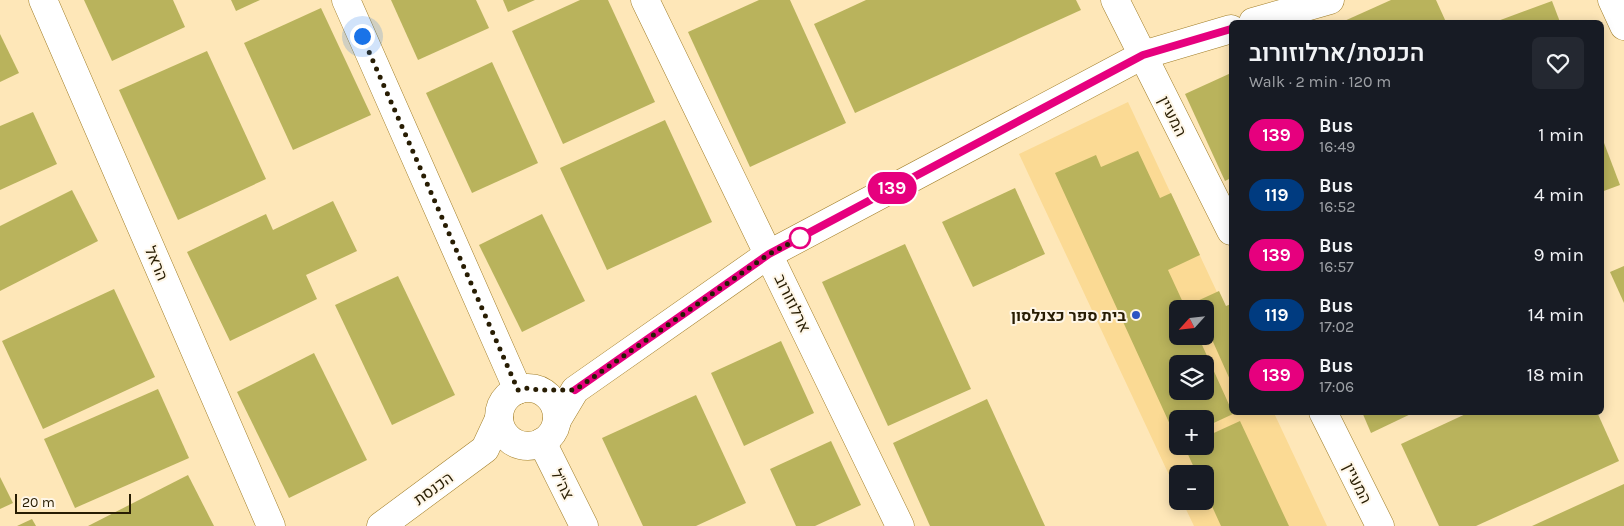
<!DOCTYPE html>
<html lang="en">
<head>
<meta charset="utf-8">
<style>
	body { margin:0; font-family:Karla,Heebo,sans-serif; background:#242831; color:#f1f3f6; height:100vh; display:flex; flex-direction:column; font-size:19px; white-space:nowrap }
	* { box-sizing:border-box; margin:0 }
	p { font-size:16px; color:#9ea1a6 }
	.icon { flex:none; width:28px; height:28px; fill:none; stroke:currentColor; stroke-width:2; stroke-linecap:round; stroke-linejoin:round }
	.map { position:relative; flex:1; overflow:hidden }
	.details { position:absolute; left:1229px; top:20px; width:375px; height:395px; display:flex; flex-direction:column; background:#171b24; border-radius:8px; box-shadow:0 2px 12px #0003 }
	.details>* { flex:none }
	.badge { padding:0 10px; border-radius:16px; font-size:18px; line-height:32px }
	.needle { width:32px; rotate:243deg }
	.tools { position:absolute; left:1169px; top:300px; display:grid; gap:10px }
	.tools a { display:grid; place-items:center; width:45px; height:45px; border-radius:8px; background:#171b24; box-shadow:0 2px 12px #0003; font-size:25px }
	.scale { position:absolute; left:15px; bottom:12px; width:116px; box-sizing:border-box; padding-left:5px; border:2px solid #281d03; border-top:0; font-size:14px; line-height:18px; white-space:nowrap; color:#281d03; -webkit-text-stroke:4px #fef6e7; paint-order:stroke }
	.you { position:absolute; width:25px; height:25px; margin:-12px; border:4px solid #fff; border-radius:50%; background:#1a73e8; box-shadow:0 0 0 8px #1a73e833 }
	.map>.badge { position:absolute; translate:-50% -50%; box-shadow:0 0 0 2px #fff }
	.round { display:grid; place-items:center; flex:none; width:52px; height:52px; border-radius:8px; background:#242831 }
	.head { display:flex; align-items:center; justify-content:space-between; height:85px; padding:0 20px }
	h1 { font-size:24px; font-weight:600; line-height:38px }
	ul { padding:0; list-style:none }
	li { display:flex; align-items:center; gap:15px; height:60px; padding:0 20px }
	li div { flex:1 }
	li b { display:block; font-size:19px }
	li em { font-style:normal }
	li .badge { min-width:55px; font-weight:700; text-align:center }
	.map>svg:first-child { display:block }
</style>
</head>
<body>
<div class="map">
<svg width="1624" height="526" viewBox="0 0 1624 526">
	<rect width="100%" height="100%" fill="#fee7b8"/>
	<!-- built -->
	<path fill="#fbda94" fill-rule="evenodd" d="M1128,102L1231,322V412L1274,413L1327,526H1194L1182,501H1205V474H1178L1177,492L1019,154ZM1178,309H1205V336H1178ZM1178,364H1205V391H1178ZM1178,419H1205V446H1178Z"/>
	<!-- building -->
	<g fill="#b9b35c" fill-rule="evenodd">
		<polygon points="84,0 173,0 185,27 112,61"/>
		<polygon points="231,0 260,0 236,11"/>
		<polygon points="391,0 476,0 489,28 418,60"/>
		<polygon points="503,0 535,0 508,12"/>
		<polygon points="580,0 608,0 655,102 563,144 512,31"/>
		<polygon points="759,0 790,0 846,123 750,167 688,32"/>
		<polygon points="866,0 1076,0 1081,10 855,113 814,24"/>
		<polygon points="1391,0 1436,0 1446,22 1342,22"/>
		<polygon points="1552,1 1560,22 1495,22"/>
		<polygon points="321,8 371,115 293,150 244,43"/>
		<polygon points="0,34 19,73 0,82"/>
		<polygon points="207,51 266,179 178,220 119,90"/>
		<polygon points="492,62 538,163 472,193 426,93"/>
		<polygon points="1231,73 1231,178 1225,181 1185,94"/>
		<polygon points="33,112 57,164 0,190 0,126"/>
		<polygon points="665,120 712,222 607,270 560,168"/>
		<polygon points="1601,135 1620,185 1601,192"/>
		<path d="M1138,151L1160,198L1171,193L1200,255L1168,270L1186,309H1178V336H1198L1231,409V412L1233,414L1205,427V419H1178V442L1055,173L1096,155L1101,167ZM1178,364H1205V391H1178Z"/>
		<polygon points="1015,188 1045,254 973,287 942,222"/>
		<polygon points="72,190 98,241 0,291 0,226"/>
		<polygon points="333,201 357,251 306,275 317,299 230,341 187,252 266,214 273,230"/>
		<polygon points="542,214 585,301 522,332 479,245"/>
		<polygon points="905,244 971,389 888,426 822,282"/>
		<polygon points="1624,266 1624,303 1610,272"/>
		<polygon points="398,276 455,395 392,425 335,305"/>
		<polygon points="114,289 155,377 43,429 2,341"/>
		<polygon points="1219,291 1226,306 1231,304 1231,382 1205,324 1205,309 1198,309 1195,302"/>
		<polygon points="781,341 814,413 744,446 711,373"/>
		<polygon points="314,353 367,460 289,498 237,392"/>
		<polygon points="158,389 189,458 75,508 44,439"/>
		<polygon points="696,395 746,503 696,526 643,526 602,438"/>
		<polygon points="987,399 1045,526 930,526 893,443"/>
		<polygon points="1362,412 1415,412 1371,433"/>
		<polygon points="1470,412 1597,412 1619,461 1476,526 1439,526 1401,444"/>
		<polygon points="1240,421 1289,526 1221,526 1205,491 1205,474 1197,474 1184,446 1205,446 1205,437"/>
		<polygon points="831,441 861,505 815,526 796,526 770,469"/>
		<polygon points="188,475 214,526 88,526"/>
		<polygon points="0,477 13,503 0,509"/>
		<polygon points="1624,484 1624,526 1532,526"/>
		<polygon points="32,519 36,526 17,526"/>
	</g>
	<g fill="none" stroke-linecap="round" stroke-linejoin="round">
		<defs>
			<g id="minor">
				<polyline points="43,0 271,526"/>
				<polyline points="346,0 518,390"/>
				<polyline points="645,0 900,526"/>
				<polyline points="1115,0 1231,231"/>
				<polyline points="1612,0 1624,26"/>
				<polyline points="1253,22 1330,0"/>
				<circle cx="528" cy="417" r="29"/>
				<polyline points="1323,412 1380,526"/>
				<polyline points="557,420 575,390 769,254 1143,55 1231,29"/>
				<polyline points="542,442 584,526"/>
				<polyline points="381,526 485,449 499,419"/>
			</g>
		</defs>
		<!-- minor casing -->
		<use href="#minor" stroke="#a17e28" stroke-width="29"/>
		<!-- minor -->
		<use href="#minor" stroke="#fff" stroke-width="28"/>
	</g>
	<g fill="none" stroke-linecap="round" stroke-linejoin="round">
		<defs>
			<polyline id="line" points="575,390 769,254 1143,55 1231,29"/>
		</defs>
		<!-- line casing -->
		<use href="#line" stroke="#fff" stroke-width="11"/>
		<!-- line -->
		<use href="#line" stroke="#e6007e" stroke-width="8"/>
		<!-- walk -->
		<polyline stroke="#281d03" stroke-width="5" stroke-dasharray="0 9" points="362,36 518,390 525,388 539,390 575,390 769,254 804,236 800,238"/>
	</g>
	<!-- markers -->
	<circle fill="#fff" stroke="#e6007e" stroke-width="2.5" cx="800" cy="238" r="10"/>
	<circle fill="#2c54c3" stroke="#fef6e7" stroke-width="2" cx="1136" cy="315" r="5"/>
	<g text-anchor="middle" stroke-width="4" stroke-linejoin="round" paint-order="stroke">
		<!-- street labels -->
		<g font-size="16" fill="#281d03" stroke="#fef6e7">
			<text transform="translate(1173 116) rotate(63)" y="6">המעיין</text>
			<text transform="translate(157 263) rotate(67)" y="6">הראל</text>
			<text transform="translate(793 303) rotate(64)" y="6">ארלוזורוב</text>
			<text transform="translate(1358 483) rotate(63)" y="6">המעיין</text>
			<text transform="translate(563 484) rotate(63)" y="6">צה"ל</text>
			<text transform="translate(433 488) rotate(-36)" y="6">הכנסת</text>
		</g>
		<!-- poi labels -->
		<g font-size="16" font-weight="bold" fill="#281d03" stroke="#fef6e7" text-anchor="end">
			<text x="1126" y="321">בית ספר כצנלסון</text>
		</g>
	</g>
</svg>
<div class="tools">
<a><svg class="needle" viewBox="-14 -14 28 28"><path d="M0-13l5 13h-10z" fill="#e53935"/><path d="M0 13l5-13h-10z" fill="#9ea1a6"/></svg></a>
<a><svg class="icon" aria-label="layers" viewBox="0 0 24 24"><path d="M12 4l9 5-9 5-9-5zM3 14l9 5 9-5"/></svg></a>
<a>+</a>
<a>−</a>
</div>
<div class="scale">20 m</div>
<div class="you" style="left:362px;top:36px"></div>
<b class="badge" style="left:892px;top:188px;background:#e6007e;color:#fff">139</b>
<section class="details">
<div class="head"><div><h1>הכנסת/ארלוזורוב</h1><p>Walk · 2 min · 120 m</p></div><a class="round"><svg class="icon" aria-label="heart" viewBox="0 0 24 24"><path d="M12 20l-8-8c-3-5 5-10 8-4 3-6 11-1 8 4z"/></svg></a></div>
<ul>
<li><span class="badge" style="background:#e6007e;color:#fff">139</span><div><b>Bus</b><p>16:49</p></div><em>1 min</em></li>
<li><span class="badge" style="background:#003b80;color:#fff">119</span><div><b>Bus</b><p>16:52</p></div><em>4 min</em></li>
<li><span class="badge" style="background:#e6007e;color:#fff">139</span><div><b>Bus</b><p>16:57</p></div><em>9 min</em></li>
<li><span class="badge" style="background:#003b80;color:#fff">119</span><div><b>Bus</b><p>17:02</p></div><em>14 min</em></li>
<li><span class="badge" style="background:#e6007e;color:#fff">139</span><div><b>Bus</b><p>17:06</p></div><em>18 min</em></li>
</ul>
</section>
</div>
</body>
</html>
